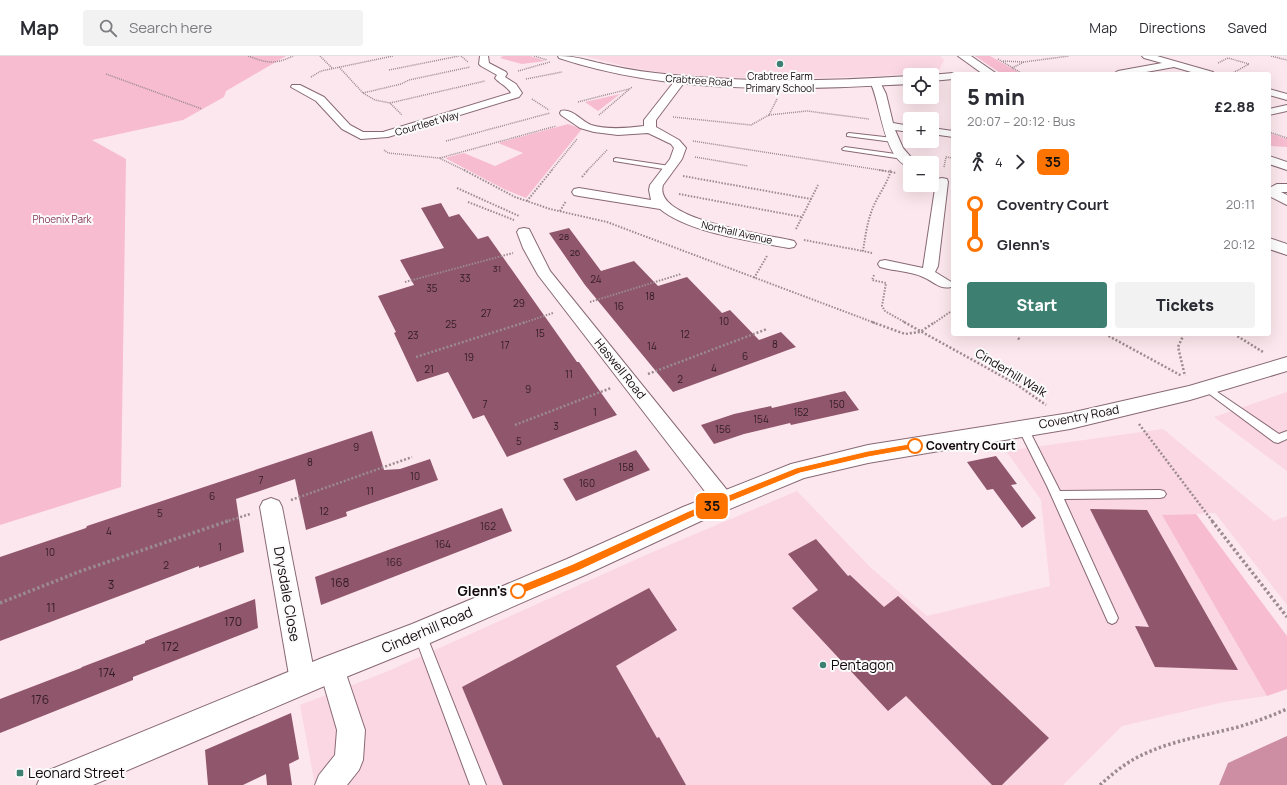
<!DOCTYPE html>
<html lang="en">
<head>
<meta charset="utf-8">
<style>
	body { margin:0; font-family:Manrope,sans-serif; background:#f2f2f3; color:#2b2b33; height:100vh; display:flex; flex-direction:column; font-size:15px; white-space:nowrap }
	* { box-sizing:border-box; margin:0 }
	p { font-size:13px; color:#7c7c81 }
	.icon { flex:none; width:22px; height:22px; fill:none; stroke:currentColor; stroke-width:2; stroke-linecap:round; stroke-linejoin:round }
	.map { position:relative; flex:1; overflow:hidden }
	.panel { position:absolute; left:951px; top:16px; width:320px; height:264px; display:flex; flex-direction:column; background:#fff; border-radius:4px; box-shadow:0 4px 16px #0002 }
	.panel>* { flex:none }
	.badge { padding:0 8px; border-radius:6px; font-size:14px; line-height:26px }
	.tools { position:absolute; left:903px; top:12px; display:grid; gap:8px }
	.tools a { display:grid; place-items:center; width:36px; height:36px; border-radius:4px; background:#fff; box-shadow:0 4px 16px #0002; font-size:20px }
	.map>.badge { position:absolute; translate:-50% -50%; box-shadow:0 0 0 2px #fff }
	.legs { display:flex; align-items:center; gap:6px; height:44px; padding:0 16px; font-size:13px }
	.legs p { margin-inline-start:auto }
	.overview { display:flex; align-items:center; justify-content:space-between; height:68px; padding:0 16px }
	h1 { font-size:22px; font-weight:800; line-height:30px }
	.action { display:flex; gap:8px; margin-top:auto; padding:8px 16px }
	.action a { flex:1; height:46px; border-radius:4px; background:#3d7f70; color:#fff; font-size:16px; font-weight:800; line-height:46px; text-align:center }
	.action a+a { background:#f2f2f3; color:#2b2b33 }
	ul { padding:0 16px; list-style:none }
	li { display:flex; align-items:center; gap:14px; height:40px; font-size:15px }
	li i { display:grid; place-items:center; width:6px; height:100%; margin:0 5px; background:currentColor }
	li i::after { content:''; width:10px; height:10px; margin:-5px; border:3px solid; border-radius:50%; background:#fff }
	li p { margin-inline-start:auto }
	li:first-child i { background:linear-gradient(#0000 50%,currentColor 0) }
	li:last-child i { background:linear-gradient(currentColor 50%,#0000 0) }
	header { display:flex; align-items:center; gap:24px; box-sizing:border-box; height:56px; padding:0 20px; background:#fff; border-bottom:1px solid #e1e1e2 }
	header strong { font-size:19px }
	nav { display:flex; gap:22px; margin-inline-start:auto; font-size:14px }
	.search { width:280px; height:36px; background:#f2f2f3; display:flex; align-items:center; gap:10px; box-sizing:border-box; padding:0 14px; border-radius:4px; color:#7c7c81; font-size:15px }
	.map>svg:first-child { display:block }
</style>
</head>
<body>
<header>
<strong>Map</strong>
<div class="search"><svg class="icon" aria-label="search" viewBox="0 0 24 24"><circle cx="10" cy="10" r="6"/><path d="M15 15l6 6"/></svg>Search here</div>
<nav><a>Map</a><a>Directions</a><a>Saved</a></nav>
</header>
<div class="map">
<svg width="1287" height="729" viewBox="0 0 1287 729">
	<rect width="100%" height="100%" fill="#fde7ee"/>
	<!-- built -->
	<g fill="#fad7e2">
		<polygon points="585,0 940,0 944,4 938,16 879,20 780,23 712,21 658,16 632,12"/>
		<polygon points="1287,336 1287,415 1214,361"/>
		<polygon points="1163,373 1274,465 1287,460 1287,549 1215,457 1162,459 1267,640 1224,646 1122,670 1063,729 315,729 300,649 386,616 648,498 797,435 870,511 927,560 1050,530 1041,444 1006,395"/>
	</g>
	<!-- green -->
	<g fill="#f7bcd0">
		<polygon points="0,0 286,0 226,35 224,41 183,64 92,84 126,103 121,431 0,469"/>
		<polygon points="503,0 530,0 545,5 522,8 500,2"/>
		<polygon points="975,0 990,0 1022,18 1002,18"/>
		<polygon points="620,38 598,55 585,46"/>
		<polygon points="568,68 582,73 526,142 504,133 445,102 464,97 495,110 523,97 498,87"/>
		<polygon points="1269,77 1287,83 1287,91 1269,90"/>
		<polygon points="1196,458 1287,580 1287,633 1267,640 1162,459"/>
	</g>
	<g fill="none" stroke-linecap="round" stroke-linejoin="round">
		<!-- river -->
		<polygon fill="#cd8ea4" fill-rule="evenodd" points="1287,680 1287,729 1219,729 1228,707"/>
	</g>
	<!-- building -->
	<g fill="#90566b">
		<polygon points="441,147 449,161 459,158 478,183 488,180 577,306 579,306 617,359 507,401 484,359 473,363 448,316 417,326 394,277 396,276 378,240 414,229 400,204 444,192 421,152"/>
		<polygon points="569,172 601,215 634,205 658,230 687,221 722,257 730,254 759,284 781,276 796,291 673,336 585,229 549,177"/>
		<polygon points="845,335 859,354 791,369 790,367 744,378 714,388 701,369 734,358 771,350 772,352"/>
		<polygon points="372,375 384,414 400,413 430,403 438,424 346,456 347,460 306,474 295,423 236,443 244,496 199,512 199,510 0,585 0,501 86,472 87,470"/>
		<polygon points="636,394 650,414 576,445 563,423"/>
		<polygon points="996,400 1017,428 1011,429 1036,462 1022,472 993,433 987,434 967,406"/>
		<polygon points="502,452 512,475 321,549 315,521"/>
		<polygon points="1090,453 1147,454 1238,614 1155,611 1135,570 1149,571"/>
		<polygon points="816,483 848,520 850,519 884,551 898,540 1049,682 1002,729 992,729 906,640 888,655 792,552 818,534 788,498"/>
		<polygon points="649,532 677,574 616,610 657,682 659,681 686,729 503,729 462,631"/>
		<polygon points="255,543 258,572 133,621 133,624 0,677 0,643 81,612 82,611 145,587 145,585"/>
		<polygon points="291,657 299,703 289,708 292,729 267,729 266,718 243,729 208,729 205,694"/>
	</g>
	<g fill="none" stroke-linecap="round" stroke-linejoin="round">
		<defs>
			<g id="service">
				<polygon points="849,77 893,82 896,84 893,86 847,80 847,78"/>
				<polygon points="845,91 903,99 906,101 903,103 843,94 842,93"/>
				<polygon points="616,102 670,110 673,112 670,114 614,105 614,103"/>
				<polygon points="1207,329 1279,378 1287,375 1287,383 1278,387 1274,386 1204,334 1202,332 1204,330"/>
				<polygon points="1023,368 1027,369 1028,372 1060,435 1160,434 1164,435 1166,438 1164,441 1160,442 1064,443 1118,562 1116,566 1112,568 1108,566 1047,430 1018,372 1019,369"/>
				<polygon points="420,572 425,574 426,578 486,729 470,729 414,578 415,574"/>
			</g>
			<g id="minor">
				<path d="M480,0H488L489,7L506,16L507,18L505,21L516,28L522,37L519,41L388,81L361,83L342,73L316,45L291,31L292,29H300L324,41L350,69L363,76H383L511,37C507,30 500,28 495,22L497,19L481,10L479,8Z"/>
				<polygon points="1142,0 1157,0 1213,16 1214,18 1198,18 1174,11 1135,18 1113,18 1118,15 1162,7 1144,2"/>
				<path d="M681,21L686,24L656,64V71L679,84L686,92L682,103L663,129C652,165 771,179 794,185L796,188L794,191L789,192C752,185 689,177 660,153L579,140L574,139L572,136L574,133L579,132L651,144L649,134L650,129L670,103L674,92L671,88L648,77L618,79L594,76L580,72L561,59L560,57L561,55C572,52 581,65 591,69C608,74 628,72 644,70V64L677,22Z"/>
				<path d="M875,23L879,24L886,38L893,67L910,70V76L895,74L903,92L916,107H910V111C883,104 881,46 870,26Z"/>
				<polygon points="1269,33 1287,38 1287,44 1269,39"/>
				<polygon points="1287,49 1287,55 1269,59 1269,53"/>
				<polygon points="932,72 953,75 953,81 932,78"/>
				<polygon points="1269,100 1287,106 1287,114 1269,108"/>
				<path d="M942,122L947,123L948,126L938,210L935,216L953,227L951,231C940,234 933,225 923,221C910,215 893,215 880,211L878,208L880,205L885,204L923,212L936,126L937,123Z"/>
				<polygon points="1277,128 1287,128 1287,136 1281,136 1287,139 1287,149 1269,140 1269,132"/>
				<polygon points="524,172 529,173 550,215 731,439 735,445 731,451 724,453 717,451 538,219 523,192 517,176 519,173"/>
				<polygon points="271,442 279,445 282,451 316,625 312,634 303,638 294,634 290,625 260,451 263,445"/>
				<polygon points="332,600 341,603 365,674 363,704 359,714 347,729 315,729 319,719 335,699 337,674 319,612 323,603"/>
			</g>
			<g id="tertiary">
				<path d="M558,0C577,0 589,5 608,9C630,14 652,17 674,19C752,27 832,25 910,20V28C794,34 671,39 559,2Z"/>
				<polygon points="958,0 971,0 997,18 983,18"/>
				<polygon points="953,17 957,18 953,18 953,23 932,25 932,19 930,19"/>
				<polygon points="1269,182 1287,188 1287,199 1269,193"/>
				<polygon points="1287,301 1287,315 1190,344 1070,373 868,407 804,422 701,465 585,519 430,587 341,623 93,729 37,729 42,717 322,602 412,568 567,503 683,451 791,408 868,389 1070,357 1189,330"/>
			</g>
		</defs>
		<!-- service casing -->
		<use href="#service" stroke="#886973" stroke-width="2"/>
		<!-- minor casing -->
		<use href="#minor" stroke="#886973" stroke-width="2"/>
		<!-- tertiary casing -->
		<use href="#tertiary" stroke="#886973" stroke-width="2"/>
		<!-- path-far3 -->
		<g stroke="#9b8a8f" stroke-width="1.5" stroke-dasharray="1 1" stroke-linecap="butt">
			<path d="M248,0C267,7 274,9 293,0"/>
			<polyline points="320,0 332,12"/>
			<polyline points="461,0 468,6"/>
			<polyline points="534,0 547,4"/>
			<polyline points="1271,0 1287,4"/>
			<polyline points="998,3 1023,18"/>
			<polyline points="1003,5 1024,6 1069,0"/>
			<polyline points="1218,7 1228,2 1249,8 1231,18"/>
			<polyline points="339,11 363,37 375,44 390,47 402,59"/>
			<polyline points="1012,12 1024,6"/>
			<polyline points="389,14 459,0"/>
			<polyline points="518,15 550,6"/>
			<polyline points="106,18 202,53"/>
			<polyline points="1093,18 1097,18"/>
			<polyline points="311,21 321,15 393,0"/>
			<polyline points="526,23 562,16"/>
			<polyline points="363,37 401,28 409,24 470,11"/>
			<polyline points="532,43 549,54"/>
			<polyline points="578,46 629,33"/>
			<polyline points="390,47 485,25"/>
			<polyline points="599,59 632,31"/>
			<polyline points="769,59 807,55 869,63"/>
			<polyline points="673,61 751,69 769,59 777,43"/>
			<polyline points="1269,76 1287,82"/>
			<polyline points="446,85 550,57"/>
			<polyline points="693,85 886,115"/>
			<polyline points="384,94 388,97 439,102 466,115"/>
			<polyline points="695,101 748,110"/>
			<polyline points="440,102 556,70"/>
			<polyline points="944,111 946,101 953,102"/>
			<polyline points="551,115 577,83"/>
			<polyline points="587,115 607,94"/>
			<polyline points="890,115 891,113"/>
		</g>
		<!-- path-far2 -->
		<g stroke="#9b8a8f" stroke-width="2" stroke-dasharray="1.5 1.5" stroke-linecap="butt">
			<polyline points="464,114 515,141 550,153 607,166 875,267"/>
			<polyline points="879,114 896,117"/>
			<polyline points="683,120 811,143"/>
			<polyline points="582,121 588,114"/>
			<polyline points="457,132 519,160"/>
			<polyline points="679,138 802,161"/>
			<polyline points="527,145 552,114"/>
			<polyline points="468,146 514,164"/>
			<polyline points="560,155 566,145"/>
			<polyline points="796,173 818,129"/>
			<polyline points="804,184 863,195"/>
			<path d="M872,197L863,195C865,182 867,167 872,154C877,140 887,129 891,114"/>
			<polyline points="874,219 872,224 886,227 882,250 885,255 906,267"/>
			<polyline points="754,222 767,200"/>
			<polyline points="405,226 513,197"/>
			<polyline points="590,246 681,218"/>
			<polyline points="523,267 553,257"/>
			<polyline points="934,267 953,254"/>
		</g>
		<!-- path-far1 -->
		<g stroke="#9b8a8f" stroke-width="2.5" stroke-dasharray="2 2" stroke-linecap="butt">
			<polyline points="872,266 905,278 920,276 935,266"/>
			<polyline points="904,266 1016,328 1046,349"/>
			<polyline points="1018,278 1018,282 1020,284"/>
			<polyline points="1105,278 1182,320"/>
			<polyline points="1184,278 1178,291 1185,320"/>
			<polyline points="1234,278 1263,296"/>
			<polyline points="416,301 526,266"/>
			<polyline points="648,318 767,273"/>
			<polyline points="1139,368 1213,466"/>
			<polyline points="515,369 611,332"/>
			<polyline points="291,444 412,401"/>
			<polyline points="225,466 250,458"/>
		</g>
		<!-- path -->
		<g stroke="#9b8a8f" stroke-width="3.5" stroke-dasharray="2.5 2.5" stroke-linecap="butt">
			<polyline points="1212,465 1287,561"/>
			<polyline points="0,547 81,515 228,465"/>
			<path d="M1100,729C1111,719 1123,709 1136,702C1168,685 1204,680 1238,671C1255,666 1271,660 1287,653"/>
		</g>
		<!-- service -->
		<use href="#service" fill="#fff" fill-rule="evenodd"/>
		<!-- minor -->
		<use href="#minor" fill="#fff" fill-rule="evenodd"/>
		<!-- tertiary -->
		<use href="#tertiary" fill="#fff" fill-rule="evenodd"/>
	</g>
	<!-- line-1 -->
	<polygon fill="#ff7300" stroke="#fff" points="915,387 918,388 918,392 868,401 800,417 695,460 580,514 521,538 518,539 514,538 513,535 514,532 573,508 689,455 796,412 868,395"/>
	<!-- markers -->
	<g fill="#3d7f70" stroke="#fbfbfb" stroke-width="1.5">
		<circle cx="780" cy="8" r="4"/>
		<circle cx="823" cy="609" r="4"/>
		<rect x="16" y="713" width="8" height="8" rx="2"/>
	</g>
	<g fill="#fff" stroke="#ff7300" stroke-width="2">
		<circle cx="915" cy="390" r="7"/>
		<circle cx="518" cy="535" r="7"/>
	</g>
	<g text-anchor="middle" stroke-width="4" stroke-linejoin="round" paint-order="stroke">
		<!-- far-number labels -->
		<g font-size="9" fill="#321c24">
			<text x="564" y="184">28</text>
			<text x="575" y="200">26</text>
			<text x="497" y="216">31</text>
		</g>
		<!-- far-poi labels -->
		<g font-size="10" fill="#13080c" stroke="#fbfbfb">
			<text x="780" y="24">Crabtree Farm<tspan x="780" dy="12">Primary School</tspan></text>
		</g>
		<!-- far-street labels -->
		<g font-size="10" fill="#13080c" stroke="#fbfbfb">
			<text transform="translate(699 24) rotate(4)" y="4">Crabtree Road</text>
			<text transform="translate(427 67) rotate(-16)" y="4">Courtleet Way</text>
			<text transform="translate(737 176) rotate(13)" y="4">Northall Avenue</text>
		</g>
		<!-- far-park labels -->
		<g font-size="10" fill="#853857" stroke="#fbfbfb">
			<text x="62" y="167">Phoenix Park</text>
		</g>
		<!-- number labels -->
		<g font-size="10" fill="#321c24">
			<text x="465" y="226">33</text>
			<text x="596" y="227">24</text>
			<text x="432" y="236">35</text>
			<text x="650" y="244">18</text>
			<text x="519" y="251">29</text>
			<text x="619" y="254">16</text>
			<text x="486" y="261">27</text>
			<text x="724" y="269">10</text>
			<text x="451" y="272">25</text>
			<text x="540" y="281">15</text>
			<text x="685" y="282">12</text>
			<text x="413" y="283">23</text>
			<text x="775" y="292">8</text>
			<text x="505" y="293">17</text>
			<text x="652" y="294">14</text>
			<text x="745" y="304">6</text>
			<text x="469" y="305">19</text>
			<text x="714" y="316">4</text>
			<text x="429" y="317">21</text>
			<text x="569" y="322">11</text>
			<text x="680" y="327">2</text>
			<text x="528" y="337">9</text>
			<text x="485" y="352">7</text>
			<text x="837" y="352">150</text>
			<text x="595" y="360">1</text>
			<text x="801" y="360">152</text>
			<text x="761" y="367">154</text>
			<text x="556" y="374">3</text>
			<text x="723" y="377">156</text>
			<text x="519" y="389">5</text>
			<text x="356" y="395">9</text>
			<text x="310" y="410">8</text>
			<text x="626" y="415">158</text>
			<text x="415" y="424">10</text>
			<text x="261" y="428">7</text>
			<text x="587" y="431">160</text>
			<text x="370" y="439">11</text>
			<text x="212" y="444">6</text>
			<text x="324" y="459">12</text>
			<text x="160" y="461">5</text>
			<text x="488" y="474">162</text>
			<text x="109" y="479">4</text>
			<text x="443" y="492">164</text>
			<text x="220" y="495">1</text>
			<text x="50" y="500">10</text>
			<text x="394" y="510">166</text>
			<text x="166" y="513">2</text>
		</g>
		<!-- street labels -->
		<g font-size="12" fill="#13080c" stroke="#fbfbfb">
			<text transform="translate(620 313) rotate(51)" y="4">Haswell Road</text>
			<text transform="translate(1011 317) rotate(31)" y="4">Cinderhill Walk</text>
			<text transform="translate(1079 361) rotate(-11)" y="4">Coventry Road</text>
		</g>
		<!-- stop labels -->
		<g font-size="12" font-weight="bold" fill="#13080c" stroke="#fbfbfb" text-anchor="start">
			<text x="926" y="394">Coventry Court</text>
		</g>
		<!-- near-number labels -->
		<g font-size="12" fill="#321c24">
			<text x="340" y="531">168</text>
			<text x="111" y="533">3</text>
			<text x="51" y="556">11</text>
			<text x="233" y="570">170</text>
			<text x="170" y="595">172</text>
			<text x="107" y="621">174</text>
			<text x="40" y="648">176</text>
		</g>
		<!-- near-stop labels -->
		<g font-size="14" font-weight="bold" fill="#13080c" stroke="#fbfbfb" text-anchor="end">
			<text x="507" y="540">Glenn's</text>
		</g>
		<!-- near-street labels -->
		<g font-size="14" fill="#13080c" stroke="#fbfbfb">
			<text transform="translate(287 538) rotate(80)" y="5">Drysdale Close</text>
			<text transform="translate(427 574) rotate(-23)" y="5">Cinderhill Road</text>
		</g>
		<!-- near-poi labels -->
		<g font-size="14" fill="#13080c" stroke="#fbfbfb" text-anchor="start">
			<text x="831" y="614">Pentagon</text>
			<text x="28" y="722">Leonard Street</text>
		</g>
	</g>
</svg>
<div class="tools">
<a><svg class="icon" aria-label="locate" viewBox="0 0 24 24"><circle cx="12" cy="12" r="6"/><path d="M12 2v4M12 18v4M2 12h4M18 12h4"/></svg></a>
<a>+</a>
<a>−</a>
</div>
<b class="badge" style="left:712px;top:450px;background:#ff7300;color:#111">35</b>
<section class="panel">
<div class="overview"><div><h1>5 min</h1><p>20:07 – 20:12 · Bus</p></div><b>£2.88</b></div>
<div class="legs"><svg class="icon" aria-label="walk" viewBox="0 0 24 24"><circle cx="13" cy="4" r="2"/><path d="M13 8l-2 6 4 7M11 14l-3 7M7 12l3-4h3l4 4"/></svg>4<svg class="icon" aria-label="forward" viewBox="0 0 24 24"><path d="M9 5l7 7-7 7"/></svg><b class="badge" style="background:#ff7300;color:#111">35</b></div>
<ul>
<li><i style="color:#ff7300"></i><b>Coventry Court</b><p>20:11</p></li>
<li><i style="color:#ff7300"></i><b>Glenn's</b><p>20:12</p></li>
</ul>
<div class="action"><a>Start</a><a>Tickets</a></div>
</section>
</div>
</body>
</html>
